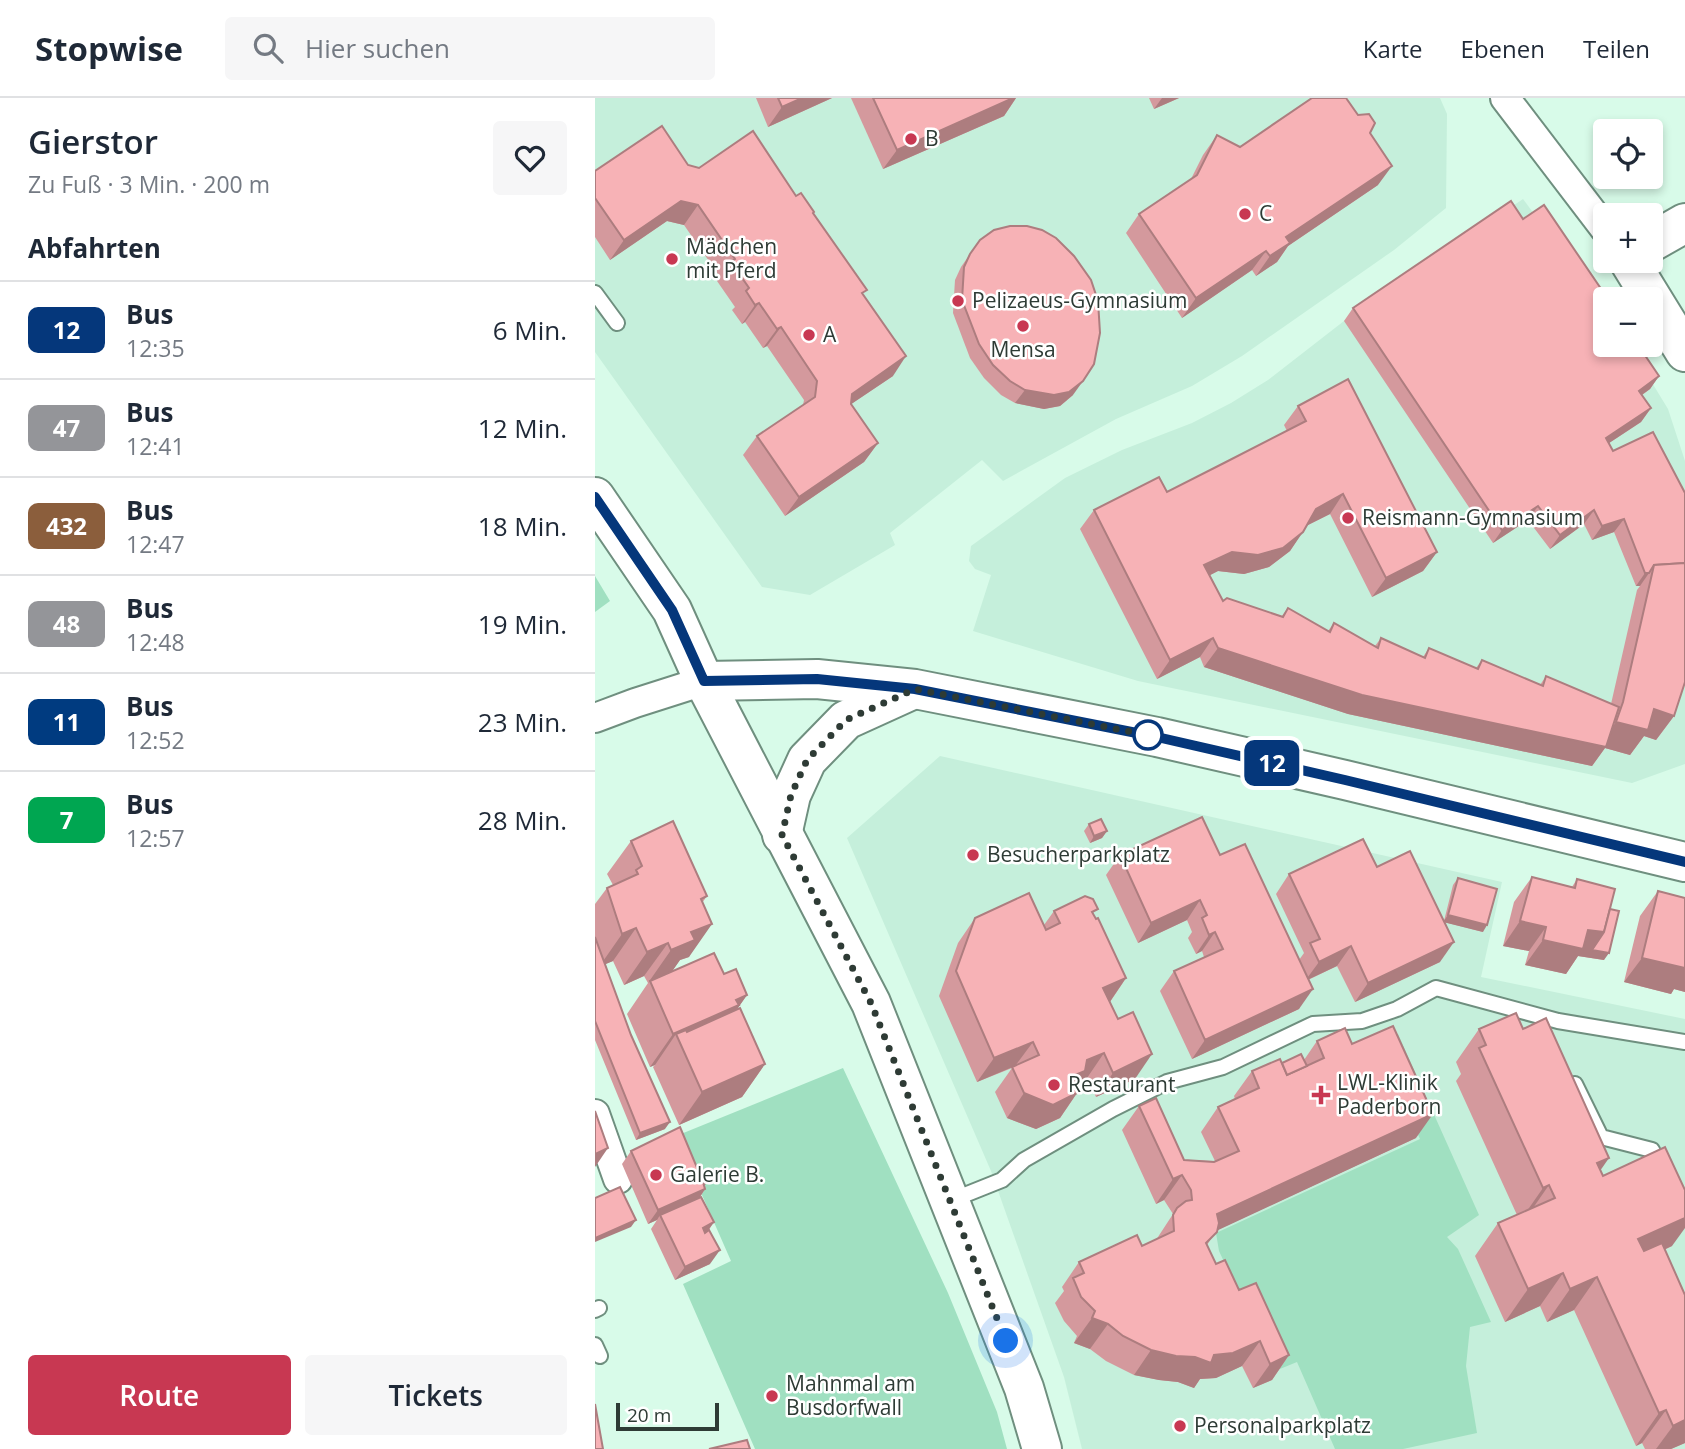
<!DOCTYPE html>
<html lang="de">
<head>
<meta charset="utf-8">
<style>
	body { margin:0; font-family:"Open Sans",sans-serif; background:#f6f6f7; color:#1f2937; height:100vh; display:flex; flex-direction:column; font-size:26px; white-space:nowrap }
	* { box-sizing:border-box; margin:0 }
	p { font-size:23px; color:#747a83 }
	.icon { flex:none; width:38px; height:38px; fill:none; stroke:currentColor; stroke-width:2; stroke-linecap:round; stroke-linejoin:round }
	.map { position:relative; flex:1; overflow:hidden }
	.drawer { display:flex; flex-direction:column; background:#fff; width:595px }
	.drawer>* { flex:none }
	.badge { padding:0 14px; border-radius:10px; font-size:24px; line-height:46px }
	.fabs { position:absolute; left:998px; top:21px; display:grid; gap:14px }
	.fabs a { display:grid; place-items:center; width:70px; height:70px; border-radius:7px; background:#fff; box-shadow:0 4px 10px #0003; font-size:35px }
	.scale { position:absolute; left:21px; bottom:18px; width:103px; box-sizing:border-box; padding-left:7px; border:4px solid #2e3b35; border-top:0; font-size:19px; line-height:24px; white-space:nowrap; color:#2e3b35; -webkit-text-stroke:5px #fff; paint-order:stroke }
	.you { position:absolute; width:35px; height:35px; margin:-18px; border:5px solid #fff; border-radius:50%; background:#1a73e8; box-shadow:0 0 0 10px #1a73e833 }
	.map>.badge { position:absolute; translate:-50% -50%; box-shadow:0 0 0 4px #fff }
	h2 { padding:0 28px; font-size:26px; line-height:63px }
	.round { display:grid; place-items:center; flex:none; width:74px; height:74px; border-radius:7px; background:#f6f6f7 }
	.headline { display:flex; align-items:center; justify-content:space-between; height:119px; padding:0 28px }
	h1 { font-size:33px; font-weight:600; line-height:52px }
	.action { display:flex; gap:14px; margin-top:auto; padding:14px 28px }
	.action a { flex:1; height:80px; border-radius:7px; background:#c83852; color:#fff; font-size:28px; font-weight:600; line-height:80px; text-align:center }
	.action a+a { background:#f6f6f7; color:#1f2937 }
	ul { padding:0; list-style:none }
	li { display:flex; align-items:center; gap:21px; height:98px; padding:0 28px; border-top:2px solid #e0e1e3 }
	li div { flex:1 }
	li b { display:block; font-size:26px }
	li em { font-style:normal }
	li .badge { min-width:77px; font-weight:700; text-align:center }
	header { display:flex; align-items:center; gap:42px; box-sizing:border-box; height:98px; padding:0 35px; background:#fff; border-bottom:2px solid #e0e1e3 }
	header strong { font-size:33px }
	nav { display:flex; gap:38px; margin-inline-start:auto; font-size:24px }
	.search { width:490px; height:63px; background:#f6f6f7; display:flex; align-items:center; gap:18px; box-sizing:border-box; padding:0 24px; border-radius:7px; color:#747a83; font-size:26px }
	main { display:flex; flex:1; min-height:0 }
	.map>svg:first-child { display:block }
</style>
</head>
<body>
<header>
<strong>Stopwise</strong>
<div class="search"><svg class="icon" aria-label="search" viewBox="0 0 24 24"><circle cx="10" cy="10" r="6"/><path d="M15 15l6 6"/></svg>Hier suchen</div>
<nav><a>Karte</a><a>Ebenen</a><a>Teilen</a></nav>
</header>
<main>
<section class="drawer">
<div class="headline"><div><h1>Gierstor</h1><p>Zu Fuß · 3 Min. · 200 m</p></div><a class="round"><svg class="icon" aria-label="heart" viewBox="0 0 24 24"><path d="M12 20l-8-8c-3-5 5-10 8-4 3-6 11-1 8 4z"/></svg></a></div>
<h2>Abfahrten</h2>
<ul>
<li><span class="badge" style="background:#05377b;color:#fff">12</span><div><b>Bus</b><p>12:35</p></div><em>6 Min.</em></li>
<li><span class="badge" style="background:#949599;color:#fff">47</span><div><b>Bus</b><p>12:41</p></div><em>12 Min.</em></li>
<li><span class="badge" style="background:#8b5e3c;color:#fff">432</span><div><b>Bus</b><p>12:47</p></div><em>18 Min.</em></li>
<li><span class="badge" style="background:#949599;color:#fff">48</span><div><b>Bus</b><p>12:48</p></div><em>19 Min.</em></li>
<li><span class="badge" style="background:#003b80;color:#fff">11</span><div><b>Bus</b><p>12:52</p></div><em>23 Min.</em></li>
<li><span class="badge" style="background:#00a651;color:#fff">7</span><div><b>Bus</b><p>12:57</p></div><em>28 Min.</em></li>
</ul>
<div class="action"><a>Route</a><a>Tickets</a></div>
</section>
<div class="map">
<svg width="1090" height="1351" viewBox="0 0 1090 1351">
	<rect width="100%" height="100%" fill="#d8fbe9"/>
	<!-- built -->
	<g fill="#c5efdb">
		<polygon points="0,0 845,0 852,16 851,110 799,152 647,258 597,288 521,321 408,383 387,362 295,435 300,447 215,497 167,489 0,254"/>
		<polygon points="928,101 1010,213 1010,247 1034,247 1073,311 1090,363 1090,666 1037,685 543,583 378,533 396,477 380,471 374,463 376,448 470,380 527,352 597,325 636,305 673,282 749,223"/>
		<polygon points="345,658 907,784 886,879 1090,921 1090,1351 487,1351 469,1279 396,1073 252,740"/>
	</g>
	<!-- green -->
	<g fill="#a0e0c1">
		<polygon points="0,478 15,503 0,514"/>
		<polygon points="803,936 884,1117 852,1139 863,1151 896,1224 875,1229 871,1268 882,1335 808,1351 740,1351 702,1264 680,1273 624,1153 621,1135 825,1041 781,947"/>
		<polygon points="248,970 353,1195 402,1314 412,1351 160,1351 88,1186 136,1163 81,1038"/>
	</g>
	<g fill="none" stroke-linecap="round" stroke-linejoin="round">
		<defs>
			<g id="service">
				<polyline points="0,195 22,225"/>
				<polyline points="980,986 1006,1039 1057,1052 1066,1071"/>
				<polyline points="357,1102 407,1082 429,1062 518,1011 572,984 628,969 718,926 767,923 802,911 841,890 963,923 1090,944"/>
				<polyline points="0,1212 4,1210"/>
				<polyline points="0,1247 5,1258"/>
			</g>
			<g id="minor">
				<polyline points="910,0 1010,131"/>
				<polyline points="0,620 40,605 109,583"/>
				<polyline points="0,1016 23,1081"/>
			</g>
			<g id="secondary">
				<polyline points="1055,145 1090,125"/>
				<polyline points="1034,163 1090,254"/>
				<polyline points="0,399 77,512 109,583 276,905 429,1290 447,1351"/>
				<polyline points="109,583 222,581 320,591 562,639 750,682 1090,764"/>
				<polyline points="187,737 196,697 212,662 251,622 317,592"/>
			</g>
		</defs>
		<!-- service casing -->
		<use href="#service" stroke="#6f8f7f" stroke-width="18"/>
		<!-- minor casing -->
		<use href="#minor" stroke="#6f8f7f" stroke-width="32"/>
		<!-- secondary casing -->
		<use href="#secondary" stroke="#6f8f7f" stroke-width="42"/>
		<!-- service -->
		<use href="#service" stroke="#fff" stroke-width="14"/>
		<!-- minor -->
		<use href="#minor" stroke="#fff" stroke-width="28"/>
		<!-- secondary -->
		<use href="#secondary" stroke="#fff" stroke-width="38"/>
	</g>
	<!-- wall -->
	<g fill="#d4999d">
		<polygon points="161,0 237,0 173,29"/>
		<polygon points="256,0 421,0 409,18 288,71"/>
		<polygon points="554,0 584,0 559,11"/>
		<polygon points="775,35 783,87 693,148 682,164 661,178 657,172 587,220 531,135 544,116 596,81 608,57 622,37 645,49"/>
		<polygon points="93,67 201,98 218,116 268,197 298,278 256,306 283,345 269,364 190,418 148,357 162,338 208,307 209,302 172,248 168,250 150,224 147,226 137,212 140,209 122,183 125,179 89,127 72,123 15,162 0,139 0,73"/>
		<polygon points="928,121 1064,278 1055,291 1047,297 1056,310 1046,324 1014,345 1018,353 1058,334 1079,618 1061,642 1049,638 1035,657 1010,650 997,668 753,616 609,569 605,559 562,581 485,431 499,412 572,394 692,333 689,327 703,308 842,454 828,473 777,499 735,416 711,428 695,453 674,469 649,476 623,473 615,477 628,503 686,519 693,510 733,533 739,525 780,548 786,540 828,559 834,550 881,570 887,562 945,587 951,578 1016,606 1042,492 1045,488 1041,488 1019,434 997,442 989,426 955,451 933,422 898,445 749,223 758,210"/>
		<polygon points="385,142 478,297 465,308 449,311 420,305 406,297 389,280 375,260 358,215 360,182 366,169"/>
		<polygon points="494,726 512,733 507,740 495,745 489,733"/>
		<polygon points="36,743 112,798 107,805 94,859 85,862 77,873 129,876 152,897 142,911 170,966 147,999 84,1027 58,969 60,967 55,969 32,916 53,885 49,878 29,887 18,863 10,866 70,1031 41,1042 0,942 0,806 12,790 18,787 12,776"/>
		<polygon points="525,757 625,757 704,862 709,855 681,796 694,776 782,769 849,823 858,787 863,780 888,834 849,824 845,864 760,904 742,868 713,882 704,911 597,961 565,893 579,873 609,859 607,853 601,856 593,840 597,834 592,822 543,845 511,777"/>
		<polygon points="937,779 977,789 982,781 1015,811 1009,862 983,858 971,876 930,867 934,853 908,848 919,804"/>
		<polygon points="1063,793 1090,800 1090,894 1079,891 1076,896 1029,884 1045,818"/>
		<polygon points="459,813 499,818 531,880 515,904 540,981 501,999 492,980 481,984 479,988 482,995 465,1020 441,1031 412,1020 400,994 417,970 382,984 344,898 363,845 380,820 449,827"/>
		<polygon points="884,931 928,931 1008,1078 1077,1148 1069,1152 1090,1197 1090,1345 1076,1351 1050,1351 1047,1345 1041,1348 979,1212 952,1224 945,1208 910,1224 880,1158 903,1125 922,1117 861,983 866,976 861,964"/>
		<polygon points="722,943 757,946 821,1040 622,1132 612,1147 621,1166 644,1192 694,1257 677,1282 658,1290 647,1268 621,1280 605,1281 599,1290 583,1284 564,1282 539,1277 511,1263 495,1251 479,1245 482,1238 469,1223 460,1205 469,1193 467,1189 484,1164 547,1148 561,1142 578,1116 569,1102 561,1106 527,1032 544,1008 589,1062 620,1063 606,1034 623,1009 640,1001 639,998 657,973 687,965 709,962"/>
		<polygon points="36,1053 109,1088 110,1091 105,1099 119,1124 113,1133 115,1166 80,1182 56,1131 62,1122 53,1126 27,1066"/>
	</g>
	<!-- shaded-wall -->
	<g fill="#ad7d7f">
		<polygon points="207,0 237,0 173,29 187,9"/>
		<polygon points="418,0 421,0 409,18 288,71 302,52"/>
		<polygon points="567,0 584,0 559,11"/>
		<polygon points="797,68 783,87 693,148 682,164 661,178 675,158 691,139"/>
		<polygon points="86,103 103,107 89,127 72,123 15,162 29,142"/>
		<polygon points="671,153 657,172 587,220 601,200"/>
		<polygon points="164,205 150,224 147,226 160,207"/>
		<polygon points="186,229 172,248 168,250 182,231"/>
		<polygon points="311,258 298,278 243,315 257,296"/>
		<polygon points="1064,278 1055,291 1034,306 1044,293"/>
		<polygon points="488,283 478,297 465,308 449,311 420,305 430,292"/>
		<polygon points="1056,310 1046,324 1002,353 1011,340"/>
		<polygon points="283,345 269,364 190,418 204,399"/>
		<polygon points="748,396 735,416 707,430 721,411"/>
		<polygon points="943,408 933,422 898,445 907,432"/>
		<polygon points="999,412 989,426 955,451 965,437"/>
		<polygon points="1029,421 1019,434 997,442 1007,428"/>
		<polygon points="708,434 695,453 674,469 649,476 623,473 596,487 609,467 637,454"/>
		<polygon points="842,454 828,473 777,499 791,480"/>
		<polygon points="1050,475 1054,475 1045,488 1041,488"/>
		<polygon points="618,540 605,559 562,581 575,562"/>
		<polygon points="623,550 1005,647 1021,624 1059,611 1079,618 1061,642 1049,638 1035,657 1010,650 997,668 753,616 609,569"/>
		<polygon points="512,733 507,740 495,745 499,738"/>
		<polygon points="605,802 592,822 543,845 556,825"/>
		<polygon points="853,817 892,827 888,834 848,824"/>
		<polygon points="925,823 951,829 934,853 908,848"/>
		<polygon points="117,826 94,859 85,862 76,875 55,883 53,885 76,852 96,834"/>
		<polygon points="41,830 18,863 4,869 27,836"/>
		<polygon points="993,832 1009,834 1014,855 1009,862 983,858 971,876 930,867 948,842"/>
		<polygon points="620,834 607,853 601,856 614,837"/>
		<polygon points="859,844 845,864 760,904 773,885"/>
		<polygon points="73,845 49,878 29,887 52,854"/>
		<polygon points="756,848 742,868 710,883 724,864"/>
		<polygon points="1047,860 1090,870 1090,894 1079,891 1076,896 1029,884"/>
		<polygon points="531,880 514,905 508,890"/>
		<polygon points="718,891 704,911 597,961 610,942"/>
		<polygon points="152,897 129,930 81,936 60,967 55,969 78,936 141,902"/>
		<polygon points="438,944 420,968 382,984 399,960"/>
		<polygon points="509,955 492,980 481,984 472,998 475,979 492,962"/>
		<polygon points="557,956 540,981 501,999 518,975"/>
		<polygon points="170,966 147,999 84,1027 107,994"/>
		<polygon points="429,995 482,995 465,1020 441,1031 412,1020"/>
		<polygon points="838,1016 821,1040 604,1141 622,1116"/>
		<polygon points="75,1024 70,1031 41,1042 45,1035"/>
		<polygon points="13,1050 0,1069 0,1056"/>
		<polygon points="1014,1060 991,1093 1002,1065"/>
		<polygon points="587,1077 569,1102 561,1106 578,1081"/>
		<polygon points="114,1081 106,1093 110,1091 101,1105 65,1117 62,1122 53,1126 63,1112 108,1084"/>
		<polygon points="954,1087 931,1120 925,1123 948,1090"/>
		<polygon points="1090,1120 1090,1130 1077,1148 1020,1174 1043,1141"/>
		<polygon points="41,1122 36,1129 0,1144 0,1140"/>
		<polygon points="119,1124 109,1138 108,1130"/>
		<polygon points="125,1152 115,1166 80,1182 90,1169"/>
		<polygon points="968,1175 945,1208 910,1224 933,1191"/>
		<polygon points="1002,1179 979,1212 952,1224 975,1191"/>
		<polygon points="497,1220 513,1226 495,1251 479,1245"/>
		<polygon points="665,1243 647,1268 621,1280 605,1281 599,1290 583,1284 564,1282 539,1277 556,1252 619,1257"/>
		<polygon points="694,1257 677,1282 658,1290 675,1266"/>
		<polygon points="1071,1312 1047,1345 1041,1348 1064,1315"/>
		<polygon points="1090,1320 1090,1345 1076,1351 1061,1351 1078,1328"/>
	</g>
	<!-- building -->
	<g fill="#f7b2b6" stroke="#ad7d7f" stroke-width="2">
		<polygon points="183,0 207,0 187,9"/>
		<polygon points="278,0 418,0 302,52"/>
		<polygon points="717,0 751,0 763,17 774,16 780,25 775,35 797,68 691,139 695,145 675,158 671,153 601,200 544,116 602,77 622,37 645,49"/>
		<polygon points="67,28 93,67 104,70 158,33 201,98 206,95 219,114 218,115 272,192 267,195 311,258 257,296 256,306 283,345 204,399 162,338 220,299 222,283 186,229 182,231 164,205 160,207 151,193 154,190 136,164 140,161 103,107 86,103 29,142 0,100 0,73"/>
		<polygon points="916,103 928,121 949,107 1013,201 1010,201 1010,247 1043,247 1064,278 1044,293 1056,310 1011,340 1018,353 1058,334 1090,395 1090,465 1059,467 1054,475 1050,475 1029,421 1007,428 999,412 965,437 943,408 907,432 758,210"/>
		<polygon points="415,128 432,128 447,132 461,140 479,158 496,182 503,203 505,235 499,266 488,283 474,294 459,297 430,292 415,283 398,267 384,246 367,202 369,169 375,156 385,142 399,132"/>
		<polygon points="753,281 842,454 791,480 748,396 721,411 708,434 688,450 663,457 637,454 609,467 628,503 632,500 688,519 693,510 735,534 739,525 783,550 786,540 830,560 834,550 883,571 887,562 948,588 951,578 1024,609 1011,649 767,597 623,550 618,540 575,562 499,412 564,379 572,394 629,365 711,323 703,308"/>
		<polygon points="1090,465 1090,584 1079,618 1059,611 1053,632 1021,624 1028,604 1059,467"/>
		<polygon points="607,719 625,757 650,746 718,891 610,942 579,873 628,851 620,834 614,837 607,820 612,817 605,802 556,825 525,757"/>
		<polygon points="506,721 512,733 499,738 494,726"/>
		<polygon points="78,723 112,798 106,801 117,826 96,834 100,842 76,852 73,845 52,854 41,830 27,836 12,790 43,776 41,772 47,768 36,743"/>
		<polygon points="768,741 782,769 815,753 859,844 773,885 756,848 724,864 715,845 725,841 694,776"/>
		<polygon points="937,779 980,790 982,781 1020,791 1009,834 993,832 988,851 948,842 951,829 925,823"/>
		<polygon points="863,780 902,791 892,827 853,817"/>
		<polygon points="1063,793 1090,800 1090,870 1047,860"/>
		<polygon points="434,795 451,832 465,825 459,813 490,798 498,801 503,811 497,814 501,821 503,820 531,880 508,890 523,921 538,914 557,956 518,975 509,955 492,962 490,973 475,979 482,995 458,1007 429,995 417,969 444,957 438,944 399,960 361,873 380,820"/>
		<polygon points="1015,811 1024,813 1014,855 997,852 1009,834"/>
		<polygon points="0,839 36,937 75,1024 45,1035 0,923"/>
		<polygon points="119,855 129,876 141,871 152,897 141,902 144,907 78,936 55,883"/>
		<polygon points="145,910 170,966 107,994 81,936 91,932 92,934"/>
		<polygon points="921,915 928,931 951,920 1014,1060 1002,1065 1008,1078 1070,1049 1090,1092 1090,1120 1043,1141 1049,1153 1067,1145 1090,1197 1090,1322 1078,1328 1071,1312 1064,1315 1002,1179 975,1191 968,1175 933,1191 903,1125 960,1100 954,1087 948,1090 884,950 891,947 884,931"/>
		<polygon points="798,928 838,1016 622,1116 624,1125 622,1134 611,1145 621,1166 630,1162 644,1192 661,1185 694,1257 675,1266 665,1243 638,1255 619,1257 616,1265 600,1259 581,1258 556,1252 528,1238 513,1226 497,1220 500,1213 486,1199 478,1180 489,1175 484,1164 542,1137 547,1148 579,1133 578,1117 582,1110 591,1103 597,1102 596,1092 587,1077 578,1081 544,1008 561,1000 589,1062 619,1064 644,1053 623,1009 664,990 657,973 685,961 692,977 729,960 722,943 750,930 757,946"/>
		<polygon points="706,956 712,968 692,977 687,965"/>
		<polygon points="0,1013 13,1050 0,1056"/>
		<polygon points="85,1029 105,1077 111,1074 114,1081 108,1084 110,1091 63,1112 36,1053"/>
		<polygon points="25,1089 41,1122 0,1140 0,1100"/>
		<polygon points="106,1099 119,1124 108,1130 110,1135 114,1132 125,1152 90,1169 65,1117"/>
		<polygon points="0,1306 8,1351 0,1351"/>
		<polygon points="152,1342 155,1351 114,1351"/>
	</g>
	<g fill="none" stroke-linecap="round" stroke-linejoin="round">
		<defs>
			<polyline id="line" points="0,399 77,512 109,583 222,581 320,591 562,639 750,682 1090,764"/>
		</defs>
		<!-- line casing -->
		<use href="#line" stroke="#fff" stroke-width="16"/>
		<!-- line -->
		<use href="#line" stroke="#05377b" stroke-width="10"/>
		<!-- walk -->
		<polyline stroke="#2e3b35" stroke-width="7" stroke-dasharray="0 12.6" points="411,1243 276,905 187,737 196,697 212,662 251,622 320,591 562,639 553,637"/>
	</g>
	<!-- markers -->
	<g fill="#c83852" stroke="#fff" stroke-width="2.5">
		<circle cx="316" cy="41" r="7"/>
		<circle cx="650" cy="116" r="7"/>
		<circle cx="77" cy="161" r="7"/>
		<circle cx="363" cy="203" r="7"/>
		<circle cx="428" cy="228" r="7"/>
		<circle cx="214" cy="237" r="7"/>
		<circle cx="753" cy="420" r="7"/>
		<circle cx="378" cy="757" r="7"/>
		<circle cx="459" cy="987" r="7"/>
		<path d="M722.5 986.5h7v7h7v7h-7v7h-7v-7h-7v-7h7z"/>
		<circle cx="61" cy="1077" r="7"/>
		<circle cx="177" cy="1298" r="7"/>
		<circle cx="585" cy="1328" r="7"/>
	</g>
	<circle fill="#fff" stroke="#05377b" stroke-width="3.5" cx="553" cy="637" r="14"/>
	<g text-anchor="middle" stroke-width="5" stroke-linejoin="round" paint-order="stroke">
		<!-- poi labels -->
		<g font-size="21" fill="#2e3b35" stroke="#fff" text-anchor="start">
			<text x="330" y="48">B</text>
			<text x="664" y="123">C</text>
			<text x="91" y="156">Mädchen<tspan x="91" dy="24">mit Pferd</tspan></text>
			<text x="377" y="210">Pelizaeus-Gymnasium</text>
			<text x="228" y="244">A</text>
			<text x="428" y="259" text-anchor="middle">Mensa</text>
			<text x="767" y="427">Reismann-Gymnasium</text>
			<text x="392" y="764">Besucherparkplatz</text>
			<text x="742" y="992">LWL-Klinik<tspan x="742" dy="24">Paderborn</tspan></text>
			<text x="473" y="994">Restaurant</text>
			<text x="75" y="1084">Galerie B.</text>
			<text x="191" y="1293">Mahnmal am<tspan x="191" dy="24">Busdorfwall</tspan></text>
			<text x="599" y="1335">Personalparkplatz</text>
		</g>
	</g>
</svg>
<div class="fabs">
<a><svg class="icon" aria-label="locate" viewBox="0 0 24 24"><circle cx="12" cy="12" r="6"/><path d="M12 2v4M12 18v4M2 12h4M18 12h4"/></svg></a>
<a>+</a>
<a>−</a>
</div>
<div class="scale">20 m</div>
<div class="you" style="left:411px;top:1243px"></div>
<b class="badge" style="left:677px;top:665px;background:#05377b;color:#fff">12</b>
</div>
</main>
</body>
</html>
